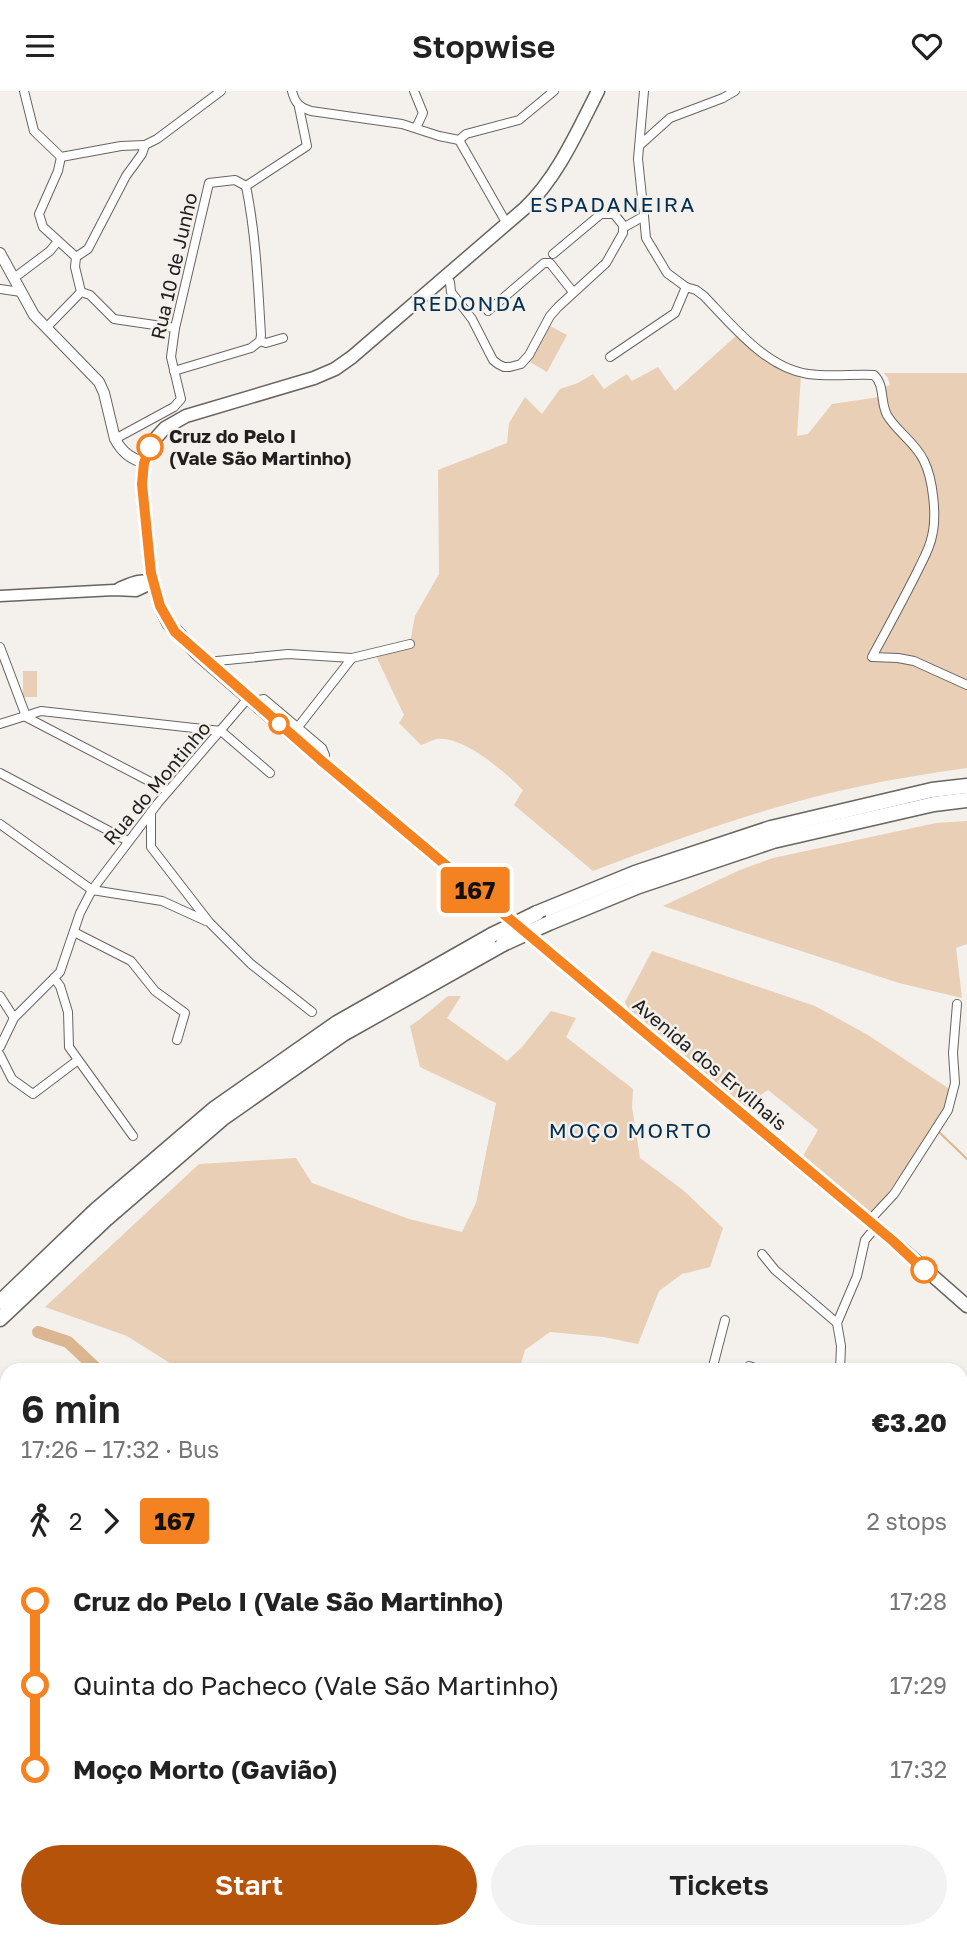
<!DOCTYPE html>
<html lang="en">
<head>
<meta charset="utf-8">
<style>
	body { margin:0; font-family:"Golos Text",sans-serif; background:#f2f2f2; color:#222; height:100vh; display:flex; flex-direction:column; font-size:26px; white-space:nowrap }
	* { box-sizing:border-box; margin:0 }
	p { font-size:23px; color:#767676 }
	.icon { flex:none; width:38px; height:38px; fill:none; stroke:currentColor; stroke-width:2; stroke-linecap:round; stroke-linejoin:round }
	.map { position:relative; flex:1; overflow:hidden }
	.panel { position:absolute; left:0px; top:1272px; width:968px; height:576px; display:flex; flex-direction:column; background:#fff; border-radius:21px 21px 0 0; box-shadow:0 4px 10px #0003 }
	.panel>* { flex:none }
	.badge { padding:0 14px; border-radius:5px; font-size:24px; line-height:46px }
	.map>.badge { position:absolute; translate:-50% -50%; box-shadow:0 0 0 4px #fff }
	.legs { display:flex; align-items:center; gap:10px; height:77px; padding:0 21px; font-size:23px }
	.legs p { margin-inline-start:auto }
	.overview { display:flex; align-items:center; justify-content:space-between; height:119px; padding:0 21px }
	h1 { font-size:38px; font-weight:600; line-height:52px }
	.action { display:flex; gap:14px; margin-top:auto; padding:14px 21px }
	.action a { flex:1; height:80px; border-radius:42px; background:#b45309; color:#fff; font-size:28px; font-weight:600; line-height:80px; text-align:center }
	.action a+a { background:#f2f2f2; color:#222 }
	ul { padding:0 21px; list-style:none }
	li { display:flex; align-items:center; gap:24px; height:84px; font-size:26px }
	li i { display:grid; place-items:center; width:10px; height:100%; margin:0 9px; background:currentColor }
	li i::after { content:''; width:18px; height:18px; margin:-9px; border:5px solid; border-radius:50%; background:#fff }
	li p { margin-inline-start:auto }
	li:first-child i { background:linear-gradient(#0000 50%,currentColor 0) }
	li:last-child i { background:linear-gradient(currentColor 50%,#0000 0) }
	header { display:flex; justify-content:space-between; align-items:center; height:91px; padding:0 21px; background:#fff; font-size:32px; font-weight:600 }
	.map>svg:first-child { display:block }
</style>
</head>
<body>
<header><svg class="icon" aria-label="menu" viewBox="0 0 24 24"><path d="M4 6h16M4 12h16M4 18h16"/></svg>Stopwise<svg class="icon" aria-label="heart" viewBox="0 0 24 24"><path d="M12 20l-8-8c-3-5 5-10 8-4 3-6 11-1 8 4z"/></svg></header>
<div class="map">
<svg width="967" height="1847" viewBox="0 0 967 1847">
	<rect width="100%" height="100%" fill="#f4f0ec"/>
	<!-- green -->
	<g fill="#e8cfb6">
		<polygon points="550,235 567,244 547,281 530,271"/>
		<path d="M738,243L801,283L797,345L808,343L832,313L886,305L885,296L890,294L888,287L884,282H967V677C930,682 893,688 857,696C767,715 679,747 593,780L514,714L523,699C505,681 464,645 437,648C432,649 425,653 421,654L399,632L404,624L376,565L409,557L415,525L439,483L438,379L507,352L509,332L525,306L542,323L560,298L578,292L593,283L604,298L627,283L632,290L658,276L675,300Z"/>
		<rect x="23" y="580" width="14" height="26"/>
		<polygon points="967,730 967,853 956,857 962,907 899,892 663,815 740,779 773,767 936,732"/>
		<polygon points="652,860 815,915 868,944 951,999 947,1017 874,1122 869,1124 803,1065 818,1039 768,999 743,1016 629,920 625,911"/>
		<polygon points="448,905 461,905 447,927 507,970 522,956 551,920 576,927 566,946 633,998 632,1016 640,1067 683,1099 723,1137 710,1176 682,1183 659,1200 638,1253 604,1246 550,1241 525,1259 519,1279 181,1279 127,1245 45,1216 199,1073 296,1067 312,1092 409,1128 462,1141 476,1112 496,1012 420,976 410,935 420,928"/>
		<polygon points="7,1317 7,1423 0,1428 0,1324"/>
	</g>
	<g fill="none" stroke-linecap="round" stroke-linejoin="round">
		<!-- stream -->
		<polyline stroke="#dcb690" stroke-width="2" points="939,1041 967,1068"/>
		<!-- river -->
		<g stroke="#dcb690" stroke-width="12">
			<polyline points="38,1241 68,1251 98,1279"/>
			<polyline points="961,1642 967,1643"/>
		</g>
		<defs>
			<g id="minor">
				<polyline points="24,0 34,40 61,66 121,55 145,54"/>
				<path d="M292,0C295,12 299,16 311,20L402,33L439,45L459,49L466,43L519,29L554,0"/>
				<polyline points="414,0 423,22 416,37"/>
				<polyline points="459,49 507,133"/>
				<polyline points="640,54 670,27 723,7 735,0"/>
				<polyline points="246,95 307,55 299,16"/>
				<polyline points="623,137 644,125 638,68 644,0"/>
				<polyline points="76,166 88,158 126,85 142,63 145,54 157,48 221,0"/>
				<polyline points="445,185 450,191 451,201 472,228 493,269 498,273 504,276 510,276 521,273 529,264 550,225 558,216 606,172 623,142 623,134 614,123 601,123 553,163"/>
				<polyline points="14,187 50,160 58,150"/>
				<path d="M686,196L696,199L704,205C732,234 766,277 808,283C830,286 853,283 874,284C885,294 880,311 887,324C897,341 916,352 924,370C933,388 937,425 932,445C930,456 925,465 920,475C905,506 888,536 872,566L898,567L914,570L967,594"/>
				<polyline points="0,198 21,201"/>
				<polyline points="81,201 90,204 114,228 175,237"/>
				<polyline points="488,220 544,172 550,172 573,201"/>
				<polyline points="46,237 81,201 75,176 76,166 43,136 39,123 58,80 61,66"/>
				<polyline points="260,250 266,252 283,247"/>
				<polyline points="610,266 675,222 686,196 667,182 646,147 644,125"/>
				<path d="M174,280L251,257L260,250L261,244C258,194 256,144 246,95"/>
				<polyline points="115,348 174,316 181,308 171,266 175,237 209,92 235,89 246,95"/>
				<polyline points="0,556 26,625"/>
				<polyline points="213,575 217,570 288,563 352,567"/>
				<polyline points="253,610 264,608 322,657 325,664 323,671"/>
				<polyline points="24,625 168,700"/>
				<polyline points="0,633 41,620 221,640 270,682"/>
				<polyline points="298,636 352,567 410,553"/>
				<polyline points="0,682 128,750"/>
				<polyline points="151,721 151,756 209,831 251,873 312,921"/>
				<polyline points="0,733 92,799 162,810 206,830"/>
				<polyline points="74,841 131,870 155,900 185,922 177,949"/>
				<polyline points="54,887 60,895 68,921 69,956 133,1045"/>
				<polyline points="0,905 14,927"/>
				<polyline points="0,956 14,927 60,881 80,822 92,799 158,712 249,606"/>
				<polyline points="0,964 12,988 33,1003 78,969"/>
				<polyline points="868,1131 894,1103 948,1019 955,992 953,962 957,913"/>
				<polyline points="762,1163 775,1179 837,1232"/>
				<polyline points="712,1279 725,1229"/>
				<polyline points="748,1279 749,1275 761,1279"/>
				<polyline points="840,1279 841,1255 837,1232 857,1185 865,1149 875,1137"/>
				<polyline points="961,1388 967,1385"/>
				<polyline points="961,1427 967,1425"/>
				<polyline points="961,1731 967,1731"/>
				<polyline points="72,1841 73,1847"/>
				<polyline points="925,1841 927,1847"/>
			</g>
			<g id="tertiary">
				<path d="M0,162L34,224L99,291L104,302L115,348C122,361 130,367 144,372"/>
				<polyline points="961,1335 967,1333"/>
				<polyline points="0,1723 7,1726"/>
				<polyline points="0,1834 7,1822"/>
			</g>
			<g id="secondary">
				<path d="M119,497C131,492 141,486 153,492"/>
				<polyline points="0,505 114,499 136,500 153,492"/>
			</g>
			<path id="primary" d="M598,0C577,41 558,85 525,117L352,266L335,278L314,287L186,325L165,337L155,348L146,363L144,372L142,393L151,482L160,515L169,533L197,562L323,671L893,1150L967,1215"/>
			<g id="motorway">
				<polyline points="537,822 635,782 771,737 932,699 967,695"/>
				<polyline points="549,832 639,795 773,750 934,713 967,709"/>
				<polyline points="0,1211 96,1119 214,1018 337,932 492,844"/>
				<polyline points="0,1228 106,1128 223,1027 343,943 503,853"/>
			</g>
		</defs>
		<!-- minor casing -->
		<use href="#minor" stroke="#686561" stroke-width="10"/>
		<!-- tertiary casing -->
		<use href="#tertiary" stroke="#686561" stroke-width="12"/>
		<!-- secondary casing -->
		<use href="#secondary" stroke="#686561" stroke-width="13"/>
		<!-- primary casing -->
		<use href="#primary" stroke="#686561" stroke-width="15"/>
		<!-- motorway casing -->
		<use href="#motorway" stroke="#686561" stroke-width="17"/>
		<!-- minor -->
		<use href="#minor" stroke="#fff" stroke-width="8"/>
		<!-- tertiary -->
		<use href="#tertiary" stroke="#fff" stroke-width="10"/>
		<!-- secondary -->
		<use href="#secondary" stroke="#fff" stroke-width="10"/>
		<!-- primary -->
		<use href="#primary" stroke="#fff" stroke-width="12"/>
		<!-- motorway -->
		<use href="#motorway" stroke="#fff" stroke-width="14"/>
		<defs>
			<g id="motorway-bridge">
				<polyline points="492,844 537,822"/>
				<polyline points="503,853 549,832"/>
			</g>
		</defs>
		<!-- motorway-bridge casing -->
		<use href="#motorway-bridge" stroke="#686561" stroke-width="17" stroke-linecap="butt"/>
		<!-- motorway-bridge -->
		<use href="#motorway-bridge" stroke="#fff" stroke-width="14"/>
	</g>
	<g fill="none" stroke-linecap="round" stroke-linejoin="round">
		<defs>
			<polyline id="line-1" points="150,356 144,372 142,393 151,482 160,515 175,541 323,671 893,1150 924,1179"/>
		</defs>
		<!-- line-1 casing -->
		<use href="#line-1" stroke="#fff" stroke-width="16"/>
		<!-- line-1 -->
		<use href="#line-1" stroke="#f58220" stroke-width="10"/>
	</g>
	<!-- markers -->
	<g fill="#fff" stroke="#f58220" stroke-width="3.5">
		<circle cx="150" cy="356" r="12"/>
		<circle cx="279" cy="633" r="9"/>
		<circle cx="924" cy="1179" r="12"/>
	</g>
	<g text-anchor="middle" stroke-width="5" stroke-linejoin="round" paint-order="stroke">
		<!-- street labels -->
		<g font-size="19" fill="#21201f" stroke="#f4f0ec">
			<text transform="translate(174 175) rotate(-77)" y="7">Rua 10 de Junho</text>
			<text transform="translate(157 692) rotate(-50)" y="7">Rua do Montinho</text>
			<text transform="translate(710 973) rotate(40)" y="7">Avenida dos Ervilhais</text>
		</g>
		<!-- stop labels -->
		<g font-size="19" font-weight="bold" fill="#21201f" stroke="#f4f0ec" text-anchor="start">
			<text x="169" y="352">Cruz do Pelo I<tspan x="169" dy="22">(Vale São Martinho)</tspan></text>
		</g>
		<!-- neighbourhood labels -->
		<g font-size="21" letter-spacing="2" fill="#002f52" stroke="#f4f0ec">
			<text x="613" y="121">ESPADANEIRA</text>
			<text x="470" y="220">REDONDA</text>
			<text x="631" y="1047">MOÇO MORTO</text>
		</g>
	</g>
</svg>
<b class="badge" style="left:475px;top:799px;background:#f58220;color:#111">167</b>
<section class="panel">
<div class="overview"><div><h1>6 min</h1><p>17:26 – 17:32 · Bus</p></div><b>€3.20</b></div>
<div class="legs"><svg class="icon" aria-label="walk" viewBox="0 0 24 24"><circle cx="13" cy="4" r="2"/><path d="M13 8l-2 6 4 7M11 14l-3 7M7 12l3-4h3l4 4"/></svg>2<svg class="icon" aria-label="forward" viewBox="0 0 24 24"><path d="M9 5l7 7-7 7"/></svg><b class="badge" style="background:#f58220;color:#111">167</b><p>2 stops</p></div>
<ul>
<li><i style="color:#f58220"></i><b>Cruz do Pelo I (Vale São Martinho)</b><p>17:28</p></li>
<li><i style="color:#f58220"></i><span>Quinta do Pacheco (Vale São Martinho)</span><p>17:29</p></li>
<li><i style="color:#f58220"></i><b>Moço Morto (Gavião)</b><p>17:32</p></li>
</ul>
<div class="action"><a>Start</a><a>Tickets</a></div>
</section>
</div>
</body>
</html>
